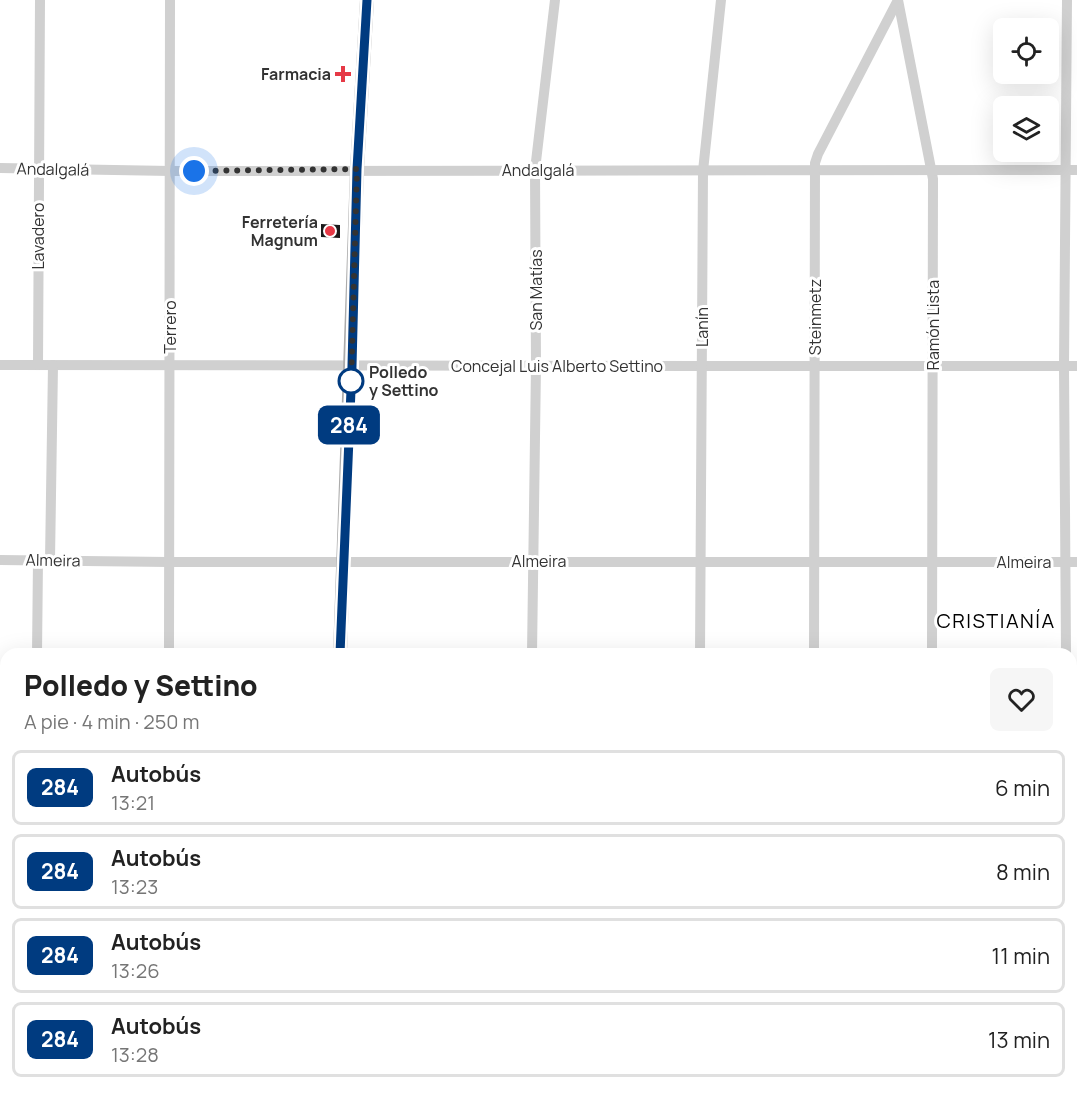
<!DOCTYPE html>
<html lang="es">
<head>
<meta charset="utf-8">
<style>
	body { margin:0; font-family:Manrope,sans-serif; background:#f6f6f6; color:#222; height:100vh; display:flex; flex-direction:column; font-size:22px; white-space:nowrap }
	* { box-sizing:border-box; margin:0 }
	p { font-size:20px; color:#767676 }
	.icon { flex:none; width:33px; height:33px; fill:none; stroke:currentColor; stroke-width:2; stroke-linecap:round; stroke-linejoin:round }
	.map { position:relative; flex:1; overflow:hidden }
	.panel { position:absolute; left:0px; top:648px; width:1077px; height:450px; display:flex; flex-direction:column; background:#fff; border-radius:18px 18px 0 0; box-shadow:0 6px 24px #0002 }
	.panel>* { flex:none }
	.badge { padding:0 12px; border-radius:9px; font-size:21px; line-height:39px }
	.controls { position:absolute; left:993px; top:18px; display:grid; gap:12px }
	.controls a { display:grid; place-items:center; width:66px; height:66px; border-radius:9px; background:#fff; box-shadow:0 6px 24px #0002; font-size:30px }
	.you { position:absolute; width:30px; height:30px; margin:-15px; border:4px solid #fff; border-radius:50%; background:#1a73e8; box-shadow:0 0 0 9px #1a73e833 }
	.map>.badge { position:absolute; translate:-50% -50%; box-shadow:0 0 0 3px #fff }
	.round { display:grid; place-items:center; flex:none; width:63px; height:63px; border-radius:9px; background:#f6f6f6 }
	.overview { display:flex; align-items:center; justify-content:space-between; height:102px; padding:0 24px }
	h1 { font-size:28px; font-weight:800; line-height:45px }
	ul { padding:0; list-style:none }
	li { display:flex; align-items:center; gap:18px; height:75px; margin:0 12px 9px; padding:0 12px; border:3px solid #e0e0e0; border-radius:9px }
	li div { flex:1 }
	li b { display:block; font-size:22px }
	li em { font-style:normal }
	li .badge { min-width:66px; font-weight:700; text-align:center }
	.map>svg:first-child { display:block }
</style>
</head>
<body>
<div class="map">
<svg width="1077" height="1098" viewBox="0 0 1077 1098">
	<rect width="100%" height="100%" fill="#fff"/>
	<!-- building -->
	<polygon fill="#1a1a1a" points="321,224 340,225 340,238 321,237"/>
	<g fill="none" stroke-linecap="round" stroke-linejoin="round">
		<!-- minor -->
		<g stroke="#d0d0d0" stroke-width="10">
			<polyline points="898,0 933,179 932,654"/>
			<polyline points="0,168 171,171 1077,170"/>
			<path d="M0,365L701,366C827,365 952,367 1077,366"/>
			<polyline points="38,365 40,0"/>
			<polyline points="0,560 168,562 1077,562"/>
			<polyline points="50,560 53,365"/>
			<polyline points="37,654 38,560"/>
			<polyline points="169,654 170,0"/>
			<polyline points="532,654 536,365 535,170 555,0"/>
			<polyline points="700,654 703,171 721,0"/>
			<polyline points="814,654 815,163 818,154 898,0"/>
			<polyline points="1066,654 1064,366 1067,0"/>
			<polyline points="0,756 6,756"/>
			<polyline points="1071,757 1077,757"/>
			<polyline points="0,951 6,951"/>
			<polyline points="1071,954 1077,954"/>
			<polyline points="35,1098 35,1092"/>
			<polyline points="166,1098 166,1092"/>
			<polyline points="471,1098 474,1092"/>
			<polyline points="653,1098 655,1092"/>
			<polyline points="813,1098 813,1092"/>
			<polyline points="932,1098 932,1092"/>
			<polyline points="1065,1098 1065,1092"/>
		</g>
		<!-- major -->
		<g stroke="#ababab" stroke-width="14">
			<polyline points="340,654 357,169 367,0"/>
			<polyline points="325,1098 326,1092"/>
		</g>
	</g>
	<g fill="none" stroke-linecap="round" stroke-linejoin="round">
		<defs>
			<polyline id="line" points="340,654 352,366 357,169 367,0"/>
		</defs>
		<!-- line casing -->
		<use href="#line" stroke="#fff" stroke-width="14"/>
		<!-- line -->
		<use href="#line" stroke="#003b80" stroke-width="9"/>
		<!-- walk -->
		<polyline stroke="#333" stroke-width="6" stroke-dasharray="0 10.8" points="194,171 357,169 351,387 351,381"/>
	</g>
	<!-- markers -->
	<g fill="#e63946" stroke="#fff" stroke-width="2">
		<path d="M340 65h6v6h6v6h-6v6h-6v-6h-6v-6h6z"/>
		<circle cx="330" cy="231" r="6"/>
	</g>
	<circle fill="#fff" stroke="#003b80" stroke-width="3" cx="351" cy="381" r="12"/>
	<g text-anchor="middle" stroke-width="6" stroke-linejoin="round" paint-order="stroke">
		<!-- poi labels -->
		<g font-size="16" font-weight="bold" fill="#333" stroke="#fff" text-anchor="end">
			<text x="331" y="80">Farmacia</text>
			<text x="318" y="228">Ferretería<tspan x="318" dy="18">Magnum</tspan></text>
		</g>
		<!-- street labels -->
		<g font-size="16" fill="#333" stroke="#fff">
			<text transform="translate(53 169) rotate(1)" y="6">Andalgalá</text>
			<text x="538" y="176">Andalgalá</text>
			<text transform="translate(38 236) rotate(-90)" y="6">Lavadero</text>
			<text transform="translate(536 290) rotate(-90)" y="6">San Matías</text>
			<text transform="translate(815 317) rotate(-90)" y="6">Steinmetz</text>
			<text transform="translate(933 325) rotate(-90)" y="6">Ramón Lista</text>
			<text transform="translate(170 327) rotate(-90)" y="6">Terrero</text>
			<text transform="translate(702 327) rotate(-90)" y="6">Lanín</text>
			<text x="557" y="372">Concejal Luis Alberto Settino</text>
			<text transform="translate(53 560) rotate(1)" y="6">Almeira</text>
			<text x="539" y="567">Almeira</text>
			<text x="1024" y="568">Almeira</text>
		</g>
		<!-- stop labels -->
		<g font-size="16" font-weight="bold" fill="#333" stroke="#fff" text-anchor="start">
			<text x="369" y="378">Polledo<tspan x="369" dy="18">y Settino</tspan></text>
		</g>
		<!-- quarter labels -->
		<g font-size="20" letter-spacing="1.5" fill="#000" stroke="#fff">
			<text x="996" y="628">CRISTIANÍA</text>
		</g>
	</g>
</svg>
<div class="controls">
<a><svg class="icon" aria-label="locate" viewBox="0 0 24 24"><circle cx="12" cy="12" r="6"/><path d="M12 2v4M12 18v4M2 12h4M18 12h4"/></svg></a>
<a><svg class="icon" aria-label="layers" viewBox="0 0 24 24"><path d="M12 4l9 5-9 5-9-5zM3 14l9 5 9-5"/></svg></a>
</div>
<div class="you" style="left:194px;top:171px"></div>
<b class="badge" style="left:349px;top:425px;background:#003b80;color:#fff">284</b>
<section class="panel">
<div class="overview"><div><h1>Polledo y Settino</h1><p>A pie · 4 min · 250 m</p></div><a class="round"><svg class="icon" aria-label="heart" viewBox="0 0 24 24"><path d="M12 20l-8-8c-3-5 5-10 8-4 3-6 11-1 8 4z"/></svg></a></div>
<ul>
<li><span class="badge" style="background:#003b80;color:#fff">284</span><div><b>Autobús</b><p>13:21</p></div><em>6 min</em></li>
<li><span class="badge" style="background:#003b80;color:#fff">284</span><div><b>Autobús</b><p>13:23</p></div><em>8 min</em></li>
<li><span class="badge" style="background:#003b80;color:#fff">284</span><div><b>Autobús</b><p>13:26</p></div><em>11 min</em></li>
<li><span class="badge" style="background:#003b80;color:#fff">284</span><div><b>Autobús</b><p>13:28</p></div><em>13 min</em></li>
</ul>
</section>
</div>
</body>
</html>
